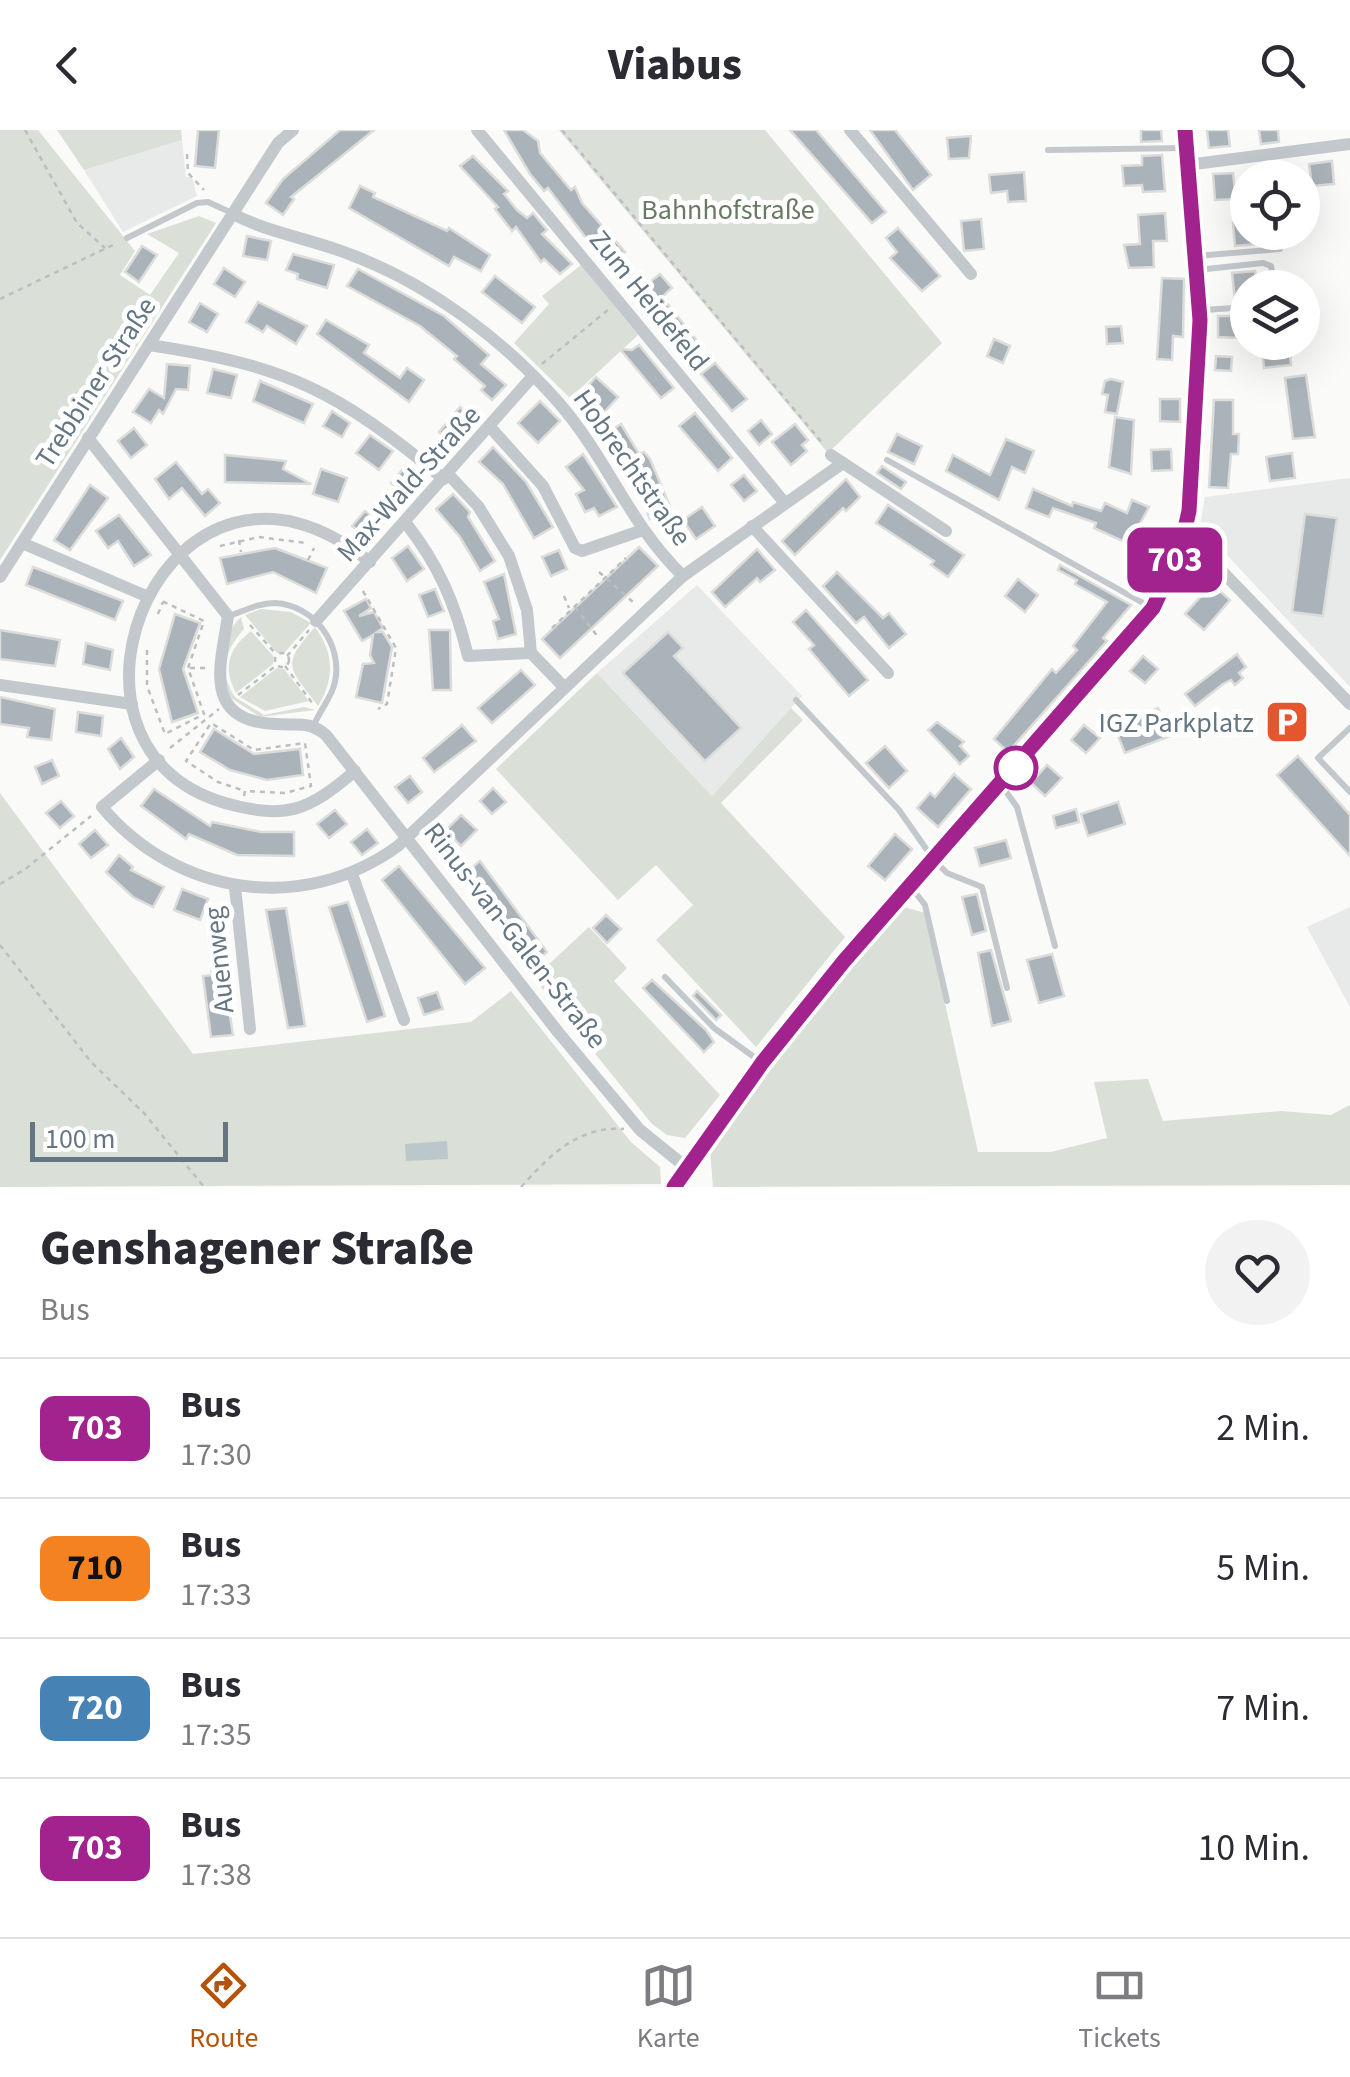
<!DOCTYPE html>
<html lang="de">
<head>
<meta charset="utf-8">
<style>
	body { margin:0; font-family:"Source Sans 3",sans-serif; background:#f2f2f3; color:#2b2b33; height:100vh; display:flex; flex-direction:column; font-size:38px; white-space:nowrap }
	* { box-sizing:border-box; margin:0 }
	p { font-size:32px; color:#7c7c81 }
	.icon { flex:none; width:55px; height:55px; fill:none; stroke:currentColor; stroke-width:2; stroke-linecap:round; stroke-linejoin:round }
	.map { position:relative; height:1057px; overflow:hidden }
	.side { display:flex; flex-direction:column; background:#fff; flex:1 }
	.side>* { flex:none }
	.badge { padding:0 20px; border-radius:15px; font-size:35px; line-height:65px }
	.controls { position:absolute; left:1230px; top:30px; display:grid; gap:20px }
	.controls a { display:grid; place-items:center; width:90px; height:90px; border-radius:50%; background:#fff; box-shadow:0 10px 40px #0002; font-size:50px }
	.scale { position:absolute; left:30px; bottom:25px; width:198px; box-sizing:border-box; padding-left:10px; border:5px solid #657683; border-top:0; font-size:28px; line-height:35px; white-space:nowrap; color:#657683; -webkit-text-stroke:8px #fff; paint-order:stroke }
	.map>.badge { position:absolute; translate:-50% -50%; box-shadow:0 0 0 5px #fff }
	.round { display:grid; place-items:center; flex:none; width:105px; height:105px; border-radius:52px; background:#f2f2f3 }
	.headline { display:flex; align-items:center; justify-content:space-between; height:170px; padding:0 40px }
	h1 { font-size:48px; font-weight:800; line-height:75px }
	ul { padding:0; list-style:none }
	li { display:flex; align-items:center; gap:30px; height:140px; padding:0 40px; border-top:2px solid #e1e1e2 }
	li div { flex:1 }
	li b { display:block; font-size:38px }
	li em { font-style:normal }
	li .badge { min-width:110px; font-weight:700; text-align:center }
	header { display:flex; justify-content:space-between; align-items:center; height:130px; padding:0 40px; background:#fff; font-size:45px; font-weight:800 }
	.menu { display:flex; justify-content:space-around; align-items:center; height:140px; border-top:2px solid #e1e1e2; background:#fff; font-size:28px; color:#7c7c81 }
	.menu a { display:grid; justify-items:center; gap:5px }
	.menu .active { color:#b45309 }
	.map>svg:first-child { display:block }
</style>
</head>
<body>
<header><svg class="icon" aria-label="back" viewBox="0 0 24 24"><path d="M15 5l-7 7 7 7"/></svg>Viabus<svg class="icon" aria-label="search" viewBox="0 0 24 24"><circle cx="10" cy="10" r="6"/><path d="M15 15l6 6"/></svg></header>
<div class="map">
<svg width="1350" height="1057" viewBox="0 0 1350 1057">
	<rect width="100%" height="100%" fill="#fafaf8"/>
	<!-- built -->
	<g fill="#e8e9e9">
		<polygon points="182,10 186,47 192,47 197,66 123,102 84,40"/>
		<polygon points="1350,348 1350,557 1200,396 1205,367"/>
		<polygon points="697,455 802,566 712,666 597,543"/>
		<polygon points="1350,777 1350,877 1307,797"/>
	</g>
	<!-- green -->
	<g fill="#dadfd7">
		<polygon points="0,0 38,0 135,121 120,145 150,165 179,123 147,104 199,86 216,93 0,430"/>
		<polygon points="57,0 181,0 182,10 84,40"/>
		<polygon points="559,0 765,0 942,213 828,323"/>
		<polygon points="581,135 638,205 570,268 514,213 549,174 542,166"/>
		<polygon points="261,479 291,482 311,493 284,523 277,523 245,485"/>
		<path d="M241,487L244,499C225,520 218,542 235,567L264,585L304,577L315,580L260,587L231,568C218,544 221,504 241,487Z"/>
		<path d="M315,497C334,523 335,549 318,576C289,536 280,537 315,497Z"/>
		<path d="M251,501L274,527L273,534L236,563C222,537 229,518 251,501Z"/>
		<polygon points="277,538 284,539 309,571 265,581 240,567"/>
		<polygon points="597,543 712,666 791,578 803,590 721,673 845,807 756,917 656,810 693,775 656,735 618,770 496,639"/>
		<polygon points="0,663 193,924 471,892 511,861 631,1012 660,1037 661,1054 0,1057"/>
		<polygon points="904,777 925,783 978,1022 1051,1022 1107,1008 1094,952 1148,949 1163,991 1281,981 1331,985 1350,975 1350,1055 713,1057 710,1019 786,914"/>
		<polygon points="589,797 627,838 614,851 720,965 685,1008 667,1005 652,994 580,905 585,900 574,887 568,891 534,848"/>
	</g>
	<!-- water -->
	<polygon fill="#bbc7cb" points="447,1011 448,1029 406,1031 405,1014"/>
	<!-- building -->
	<g fill="#aab3b9" stroke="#dcdcda" stroke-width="2.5">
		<polygon points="198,0 219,0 215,38 195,36"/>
		<polygon points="340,0 374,0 291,67 294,69 283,85 266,73 283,49"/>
		<polygon points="504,0 523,0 538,11 540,23 571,60 575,57 582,73 625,122 608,137 548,58 544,61 530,44"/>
		<polygon points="790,0 816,0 886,82 872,93"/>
		<polygon points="870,0 895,0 931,45 913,60"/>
		<polygon points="1141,0 1161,0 1162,11 1141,12"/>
		<polygon points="1207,0 1228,0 1230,16 1209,18"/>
		<polygon points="1259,0 1278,0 1279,12 1261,14"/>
		<polygon points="971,6 969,28 949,29 947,8"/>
		<polygon points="1162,25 1165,61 1143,62 1142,55 1124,56 1122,36 1142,35 1142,26"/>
		<polygon points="473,26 508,61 504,64 517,80 527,88 533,83 547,100 542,104 572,134 560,144 544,129 541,132 516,97 512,101 495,79 498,77 460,36"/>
		<polygon points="1332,31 1334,54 1312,56 1309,34"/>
		<polygon points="1024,42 1026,71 1008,72 1007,61 991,63 989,45"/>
		<polygon points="1233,43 1236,69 1215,70 1213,44"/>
		<polygon points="360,56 375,63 373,67 447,101 449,98 490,125 481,141 454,127 449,136 349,78"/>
		<polygon points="1165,83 1167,111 1153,111 1154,137 1129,138 1124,115 1140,114 1138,85"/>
		<polygon points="981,89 984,119 964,121 961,91"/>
		<polygon points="1248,91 1248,102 1255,102 1256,114 1235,116 1233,93"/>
		<polygon points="898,98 940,146 922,161 890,128 897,122 886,108"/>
		<polygon points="247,106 271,111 267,130 243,126"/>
		<polygon points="142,116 157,125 139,152 125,142"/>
		<polygon points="293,124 334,135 327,158 297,149 298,144 286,140"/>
		<polygon points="224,138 245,152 235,167 214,154"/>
		<polygon points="358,139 444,186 489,225 481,234 506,255 492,270 481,260 485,256 454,229 457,226 420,196 347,156"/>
		<polygon points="1255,141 1257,158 1248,158 1248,170 1235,171 1232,143"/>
		<polygon points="660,144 672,158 662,167 702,217 688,228 658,189 662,186 640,160"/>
		<polygon points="495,146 535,177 522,193 482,162"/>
		<polygon points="1162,148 1184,149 1183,207 1173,206 1172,230 1157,229"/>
		<polygon points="258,172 307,196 296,214 267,196 263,202 246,192"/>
		<polygon points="200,173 218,184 207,202 189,192"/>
		<polygon points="1218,186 1244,186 1239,208 1218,207"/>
		<polygon points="326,190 369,215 364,223 400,248 407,238 424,250 409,272 317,204"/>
		<polygon points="1121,196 1123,213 1107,214 1106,197"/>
		<polygon points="994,209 1010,216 1003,233 987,226"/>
		<polygon points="639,215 674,258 661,268 620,219 632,220"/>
		<polygon points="1289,215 1291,235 1264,238 1262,218"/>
		<polygon points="1216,226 1232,227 1231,241 1215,240"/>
		<polygon points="715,233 747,269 732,281 701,244"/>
		<polygon points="167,234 190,236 188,260 176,259 163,284 159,280 151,293 133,282 149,259 164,268"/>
		<polygon points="213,239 237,245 231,268 207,263"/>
		<polygon points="1306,245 1315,307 1293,309 1285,248"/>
		<polygon points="596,247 618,267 598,289 576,269"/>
		<polygon points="1111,249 1123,252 1117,284 1105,282 1108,265 1102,264 1105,251"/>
		<polygon points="260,251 313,274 304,293 253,271"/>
		<polygon points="1160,269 1180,269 1180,292 1160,291"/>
		<polygon points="1214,270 1233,270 1233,304 1239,304 1238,324 1231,324 1228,358 1209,357"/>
		<polygon points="540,271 560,291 538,313 518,293"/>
		<polygon points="460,277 476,291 455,316 439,302"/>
		<polygon points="332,281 350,293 342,307 323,296"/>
		<polygon points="695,283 732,328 718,341 679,296"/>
		<polygon points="1115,287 1134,290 1131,344 1109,337"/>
		<polygon points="761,290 772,304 759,315 748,301"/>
		<polygon points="621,294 639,324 644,322 650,329 671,379 650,389 620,317 617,319 607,303"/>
		<polygon points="795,294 808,310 802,315 807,321 791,335 772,312"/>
		<polygon points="134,298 147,315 131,328 118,311"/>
		<polygon points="897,304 922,316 914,334 888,322"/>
		<polygon points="370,305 393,321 379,340 356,323"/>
		<polygon points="1006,309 1034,321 1025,343 1012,337 999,370 946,341 953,325 990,345"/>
		<polygon points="493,317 526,352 553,397 534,408 503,354 479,332"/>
		<polygon points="1171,319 1172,340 1152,341 1151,320"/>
		<polygon points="1292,323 1295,348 1270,351 1266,327"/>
		<polygon points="583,324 617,377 599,386 594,378 585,382 576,364 584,360 566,337"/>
		<polygon points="225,325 286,331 283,339 311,354 225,352"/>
		<polygon points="176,332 202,364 208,359 220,373 205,386 182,358 169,369 155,349"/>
		<polygon points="882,336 906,352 901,359 877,343"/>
		<polygon points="405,337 422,352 408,368 391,353"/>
		<polygon points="321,339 347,348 338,372 313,364"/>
		<polygon points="744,345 757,361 744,371 731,355"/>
		<polygon points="846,349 860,367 846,381 843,378 795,425 782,411"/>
		<polygon points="90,355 108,368 70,420 54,410"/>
		<polygon points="1033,359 1072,376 1073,372 1101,381 1105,373 1127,383 1132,370 1149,377 1129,414 1094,398 1096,393 1053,378 1049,387 1026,378"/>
		<polygon points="453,364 470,382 468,387 495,431 480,441 460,407 436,379"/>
		<polygon points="888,375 964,425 948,447 931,435 934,431 876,393"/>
		<polygon points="702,377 715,396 696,409 683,390"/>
		<polygon points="365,381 383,393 371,410 352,396"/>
		<polygon points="1305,384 1337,388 1323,486 1292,482"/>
		<polygon points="119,385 151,425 134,436 118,411 108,418 96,401"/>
		<polygon points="408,416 424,439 407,451 392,428"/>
		<polygon points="639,417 658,436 560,528 542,509"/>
		<polygon points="1140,417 1153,421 1143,450 1130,445"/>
		<polygon points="275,418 327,438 316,463 273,442 227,454 220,428"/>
		<polygon points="757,419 775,440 760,452 757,448 725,477 712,462"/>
		<polygon points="559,420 567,439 551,446 542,427"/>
		<polygon points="1060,435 1131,475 1103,508 1107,511 1008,622 994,609 1052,539 1056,543 1077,520 1073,516 1107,472 1075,454 1077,450 1058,440"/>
		<polygon points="33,437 123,471 115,490 26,455"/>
		<polygon points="837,442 883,488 889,483 906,504 889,518 864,487 856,493 823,456"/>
		<polygon points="504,444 516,504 498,509 493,491 499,489 484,452"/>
		<polygon points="1018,449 1038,465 1025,482 1005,466"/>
		<polygon points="1212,454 1230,470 1204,500 1185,484"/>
		<polygon points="435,459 444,481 428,487 419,465"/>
		<polygon points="366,469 371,478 359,486 374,482 383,498 377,502 383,502 392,517 382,573 356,567 363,534 374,533 370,525 373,505 362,511 344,481"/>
		<polygon points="806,480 868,550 849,566 809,519 814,515 793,492"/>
		<polygon points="175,484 200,493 183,539 198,583 172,592 159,539"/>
		<polygon points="0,500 60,510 55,536 0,529"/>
		<polygon points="429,500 450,500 451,560 433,560"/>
		<polygon points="668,502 683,518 674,526 741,598 705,631 623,543"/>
		<polygon points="86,513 113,520 110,540 83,534"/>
		<polygon points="1237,524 1246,537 1239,543 1243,548 1235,555 1231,550 1223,554 1195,576 1185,564"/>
		<polygon points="1143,526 1158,539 1145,553 1130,541"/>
		<polygon points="521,540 535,555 492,593 478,578"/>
		<polygon points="0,567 55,579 51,610 27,607 29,598 0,594"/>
		<polygon points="1158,578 1170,606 1125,623 1114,596"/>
		<polygon points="78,582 103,586 101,606 76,602"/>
		<polygon points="937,592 964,612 960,616 969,626 960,634 928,600"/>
		<polygon points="462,595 476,611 434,642 423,628"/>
		<polygon points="1084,595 1100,608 1086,623 1071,610"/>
		<polygon points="214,599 254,624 300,619 303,645 267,650 230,640 200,622"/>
		<polygon points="121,608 134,627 120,639 108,619"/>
		<polygon points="885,616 907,641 889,658 866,633"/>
		<polygon points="1298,626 1350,685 1350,726 1277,645"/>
		<polygon points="52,630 59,646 42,654 35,637"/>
		<polygon points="1047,635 1062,648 1045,666 1031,653"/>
		<polygon points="954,644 971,659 938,697 917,678 930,663 935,667"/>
		<polygon points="410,646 422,662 408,673 395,657"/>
		<polygon points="493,658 506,672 492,684 480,671"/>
		<polygon points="154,659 210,696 212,692 261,702 294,702 294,726 237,725 189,704 186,709 141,676"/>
		<polygon points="61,671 74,686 60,698 46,683"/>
		<polygon points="1118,672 1125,694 1088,706 1081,684"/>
		<polygon points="1076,679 1079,692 1056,698 1053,686"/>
		<polygon points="335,680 347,694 329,708 317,694"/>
		<polygon points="461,685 477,700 461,716 446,700"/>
		<polygon points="367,699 378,713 362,725 351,712"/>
		<polygon points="95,700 108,715 91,728 79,714"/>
		<polygon points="895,704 912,719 885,750 868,736"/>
		<polygon points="1006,710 1011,728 980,736 975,718"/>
		<polygon points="119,725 133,737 131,740 164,757 153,777 133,767 106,742"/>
		<polygon points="480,731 547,822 531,835 464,744"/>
		<polygon points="399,736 485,838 465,854 382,750"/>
		<polygon points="182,759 208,769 200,790 174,780"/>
		<polygon points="977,764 986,801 972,805 962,767"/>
		<polygon points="348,772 385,886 367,892 329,777"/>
		<polygon points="286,778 305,896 288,898 266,780"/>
		<polygon points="606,785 621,799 607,813 593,798"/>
		<polygon points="226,807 228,828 221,828 233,905 211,907 203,846 212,845 209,808"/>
		<polygon points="991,820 1011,891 992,896 978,823"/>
		<polygon points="1052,824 1064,866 1039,873 1027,830"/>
		<polygon points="652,850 706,900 714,912 704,922 643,858"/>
		<polygon points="697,861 721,885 716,890 693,866"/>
		<polygon points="437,862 443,879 424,885 418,868"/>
	</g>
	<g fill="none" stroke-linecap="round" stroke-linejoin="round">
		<!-- path -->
		<g stroke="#bbbfc2" stroke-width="2.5" stroke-dasharray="5 5" stroke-linecap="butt">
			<polyline points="25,0 77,93 105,118"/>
			<polyline points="562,0 823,314"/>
			<polyline points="187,24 188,43 204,60"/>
			<polyline points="0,169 117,113"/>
			<polyline points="542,234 609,179"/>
			<polyline points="239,410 241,422"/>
			<polyline points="220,416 259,407 306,413"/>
			<polyline points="308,430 314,418"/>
			<polyline points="599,442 633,472"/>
			<polyline points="363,461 396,518 387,574 378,579"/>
			<polyline points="564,466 569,478"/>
			<polyline points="575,477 598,507"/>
			<polyline points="158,484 163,472"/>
			<polyline points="250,495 276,524"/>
			<polyline points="552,498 626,428"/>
			<polyline points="147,520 147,556 165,604 204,584 188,538 204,491 162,471"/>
			<circle cx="282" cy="530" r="7"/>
			<polyline points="287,526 309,500"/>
			<polyline points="285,536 313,574"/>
			<polyline points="190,538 205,538"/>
			<polyline points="238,565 277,535"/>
			<polyline points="170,618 219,579"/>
			<polyline points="244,666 245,661 218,652 186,631 211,593 254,620 305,613 311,656 285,663 245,661"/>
			<polyline points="0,754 24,740 91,686"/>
			<polyline points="0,815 91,932 144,983 204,1057"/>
			<path d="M521,1057C550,1025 578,996 624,999"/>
		</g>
		<!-- service -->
		<g stroke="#c3c8cc" stroke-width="6">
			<polyline points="1048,20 1185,18"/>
			<polyline points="127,108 197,73 208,72 232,83"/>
			<polyline points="1196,126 1280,119 1285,109"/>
			<polyline points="1197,140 1263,133 1271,136 1275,158"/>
			<polyline points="1204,180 1248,177"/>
			<polyline points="887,330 1152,478"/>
			<path d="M229,486C244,481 258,473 275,473C314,475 343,514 335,552C332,567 320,580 314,595"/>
			<polyline points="796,570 899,680 934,730 947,743 982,757 1007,858"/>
			<polyline points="1350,598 1318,628 1350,662"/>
			<polyline points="1002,656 1017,677 1055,816"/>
			<polyline points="911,757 925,775 947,871"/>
			<polyline points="665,847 714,898 761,932"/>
		</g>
		<!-- minor -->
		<g stroke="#c3c8cc" stroke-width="12">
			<polyline points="477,0 784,372"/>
			<polyline points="850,0 971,144"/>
			<polyline points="1187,35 1350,14"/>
			<path d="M233,84C269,103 311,109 349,124C428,153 504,210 559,273C609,331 629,394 683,446"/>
			<path d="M149,215C288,236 336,260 444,349"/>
			<polyline points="491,298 543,356 575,418 582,421 640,401"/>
			<path d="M88,308L228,486C221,533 201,591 275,594C298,596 308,590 326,605L558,902L640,1000L687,1038"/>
			<polyline points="831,325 946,401"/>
			<polyline points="448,344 478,376 509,426 527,480 531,523 564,557"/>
			<path d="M405,392C439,435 455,473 468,526L531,523"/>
			<polyline points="752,396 888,543"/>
			<polyline points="22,413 146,466"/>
			<polyline points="1180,419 1215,434 1350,574"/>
			<polyline points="0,447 278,13 293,0"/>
			<polyline points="316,491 533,246"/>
			<polyline points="0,555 132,574"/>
			<path d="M159,630L102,677C177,766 303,785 398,716L683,446L840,335"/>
			<path d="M355,641C308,681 287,690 225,673C25,616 169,269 370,432"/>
			<polyline points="352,744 404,890"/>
			<polyline points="235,757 250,899"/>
		</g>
		<!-- tertiary -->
		<polyline stroke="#c3c8cc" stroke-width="18" points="674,1057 776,914 844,831 1153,478 1180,419 1189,381 1200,190 1185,0"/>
	</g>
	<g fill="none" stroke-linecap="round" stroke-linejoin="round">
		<defs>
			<polyline id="line" points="674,1057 762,933 844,831 1153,478 1180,420 1189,381 1200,190 1185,0"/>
		</defs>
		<!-- line casing -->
		<use href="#line" stroke="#fff" stroke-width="22"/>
		<!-- line -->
		<use href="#line" stroke="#a2238e" stroke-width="15"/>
	</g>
	<!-- icons -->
	<defs>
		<symbol id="parking-square" viewBox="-11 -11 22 22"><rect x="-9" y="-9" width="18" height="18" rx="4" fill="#e4572e" stroke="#fff"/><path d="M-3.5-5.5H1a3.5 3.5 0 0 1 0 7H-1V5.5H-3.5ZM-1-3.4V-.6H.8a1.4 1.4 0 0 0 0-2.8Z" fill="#fff"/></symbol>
	</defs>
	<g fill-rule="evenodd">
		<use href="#parking-square" x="1262" y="567" width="50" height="50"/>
	</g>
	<!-- markers -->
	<circle fill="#fff" stroke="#a2238e" stroke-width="5" cx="1016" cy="638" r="20"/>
	<g text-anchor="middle" stroke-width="10" stroke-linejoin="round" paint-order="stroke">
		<!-- park labels -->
		<g font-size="28" fill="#687a64" stroke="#fff">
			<text x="728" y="89">Bahnhofstraße</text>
		</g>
		<!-- street labels -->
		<g font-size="28" fill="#657683" stroke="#fff">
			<text transform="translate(650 170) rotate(51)" y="10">Zum Heidefeld</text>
			<text transform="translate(95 252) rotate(-57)" y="10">Trebbiner Straße</text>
			<text transform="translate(633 337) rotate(55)" y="10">Hobrechtstraße</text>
			<text transform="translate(408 353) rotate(-48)" y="10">Max-Wald-Straße</text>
			<text transform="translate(516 805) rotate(52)" y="10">Rinus-van-Galen-Straße</text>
			<text transform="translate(218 830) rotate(-96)" y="10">Auenweg</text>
		</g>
		<!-- poi labels -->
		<g font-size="28" fill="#657683" stroke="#fff" text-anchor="end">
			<text x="1254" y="602">IGZ Parkplatz</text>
		</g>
	</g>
</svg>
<div class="controls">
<a><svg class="icon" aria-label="locate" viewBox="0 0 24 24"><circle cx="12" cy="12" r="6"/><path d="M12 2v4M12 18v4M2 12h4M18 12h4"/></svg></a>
<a><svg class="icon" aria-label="layers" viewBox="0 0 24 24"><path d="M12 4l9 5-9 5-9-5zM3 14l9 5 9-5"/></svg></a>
</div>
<div class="scale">100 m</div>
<b class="badge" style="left:1175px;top:430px;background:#a2238e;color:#fff">703</b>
</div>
<section class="side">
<div class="headline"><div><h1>Genshagener Straße</h1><p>Bus</p></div><a class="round"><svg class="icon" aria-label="heart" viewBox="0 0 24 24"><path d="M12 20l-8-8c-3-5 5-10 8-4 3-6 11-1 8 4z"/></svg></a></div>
<ul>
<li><span class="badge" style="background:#a2238e;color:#fff">703</span><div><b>Bus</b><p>17:30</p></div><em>2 Min.</em></li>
<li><span class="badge" style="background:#f58220;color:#111">710</span><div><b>Bus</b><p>17:33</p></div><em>5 Min.</em></li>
<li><span class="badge" style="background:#4682b4;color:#fff">720</span><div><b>Bus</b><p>17:35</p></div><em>7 Min.</em></li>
<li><span class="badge" style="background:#a2238e;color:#fff">703</span><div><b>Bus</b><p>17:38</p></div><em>10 Min.</em></li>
</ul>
</section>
<nav class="menu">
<a class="active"><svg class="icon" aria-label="directions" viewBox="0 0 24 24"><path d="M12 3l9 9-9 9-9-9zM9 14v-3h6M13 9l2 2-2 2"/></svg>Route</a>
<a><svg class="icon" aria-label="map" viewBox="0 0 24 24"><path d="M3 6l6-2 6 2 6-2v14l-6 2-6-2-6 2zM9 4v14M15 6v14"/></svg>Karte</a>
<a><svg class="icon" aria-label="tickets" viewBox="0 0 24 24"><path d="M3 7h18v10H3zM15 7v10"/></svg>Tickets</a>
</nav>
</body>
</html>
